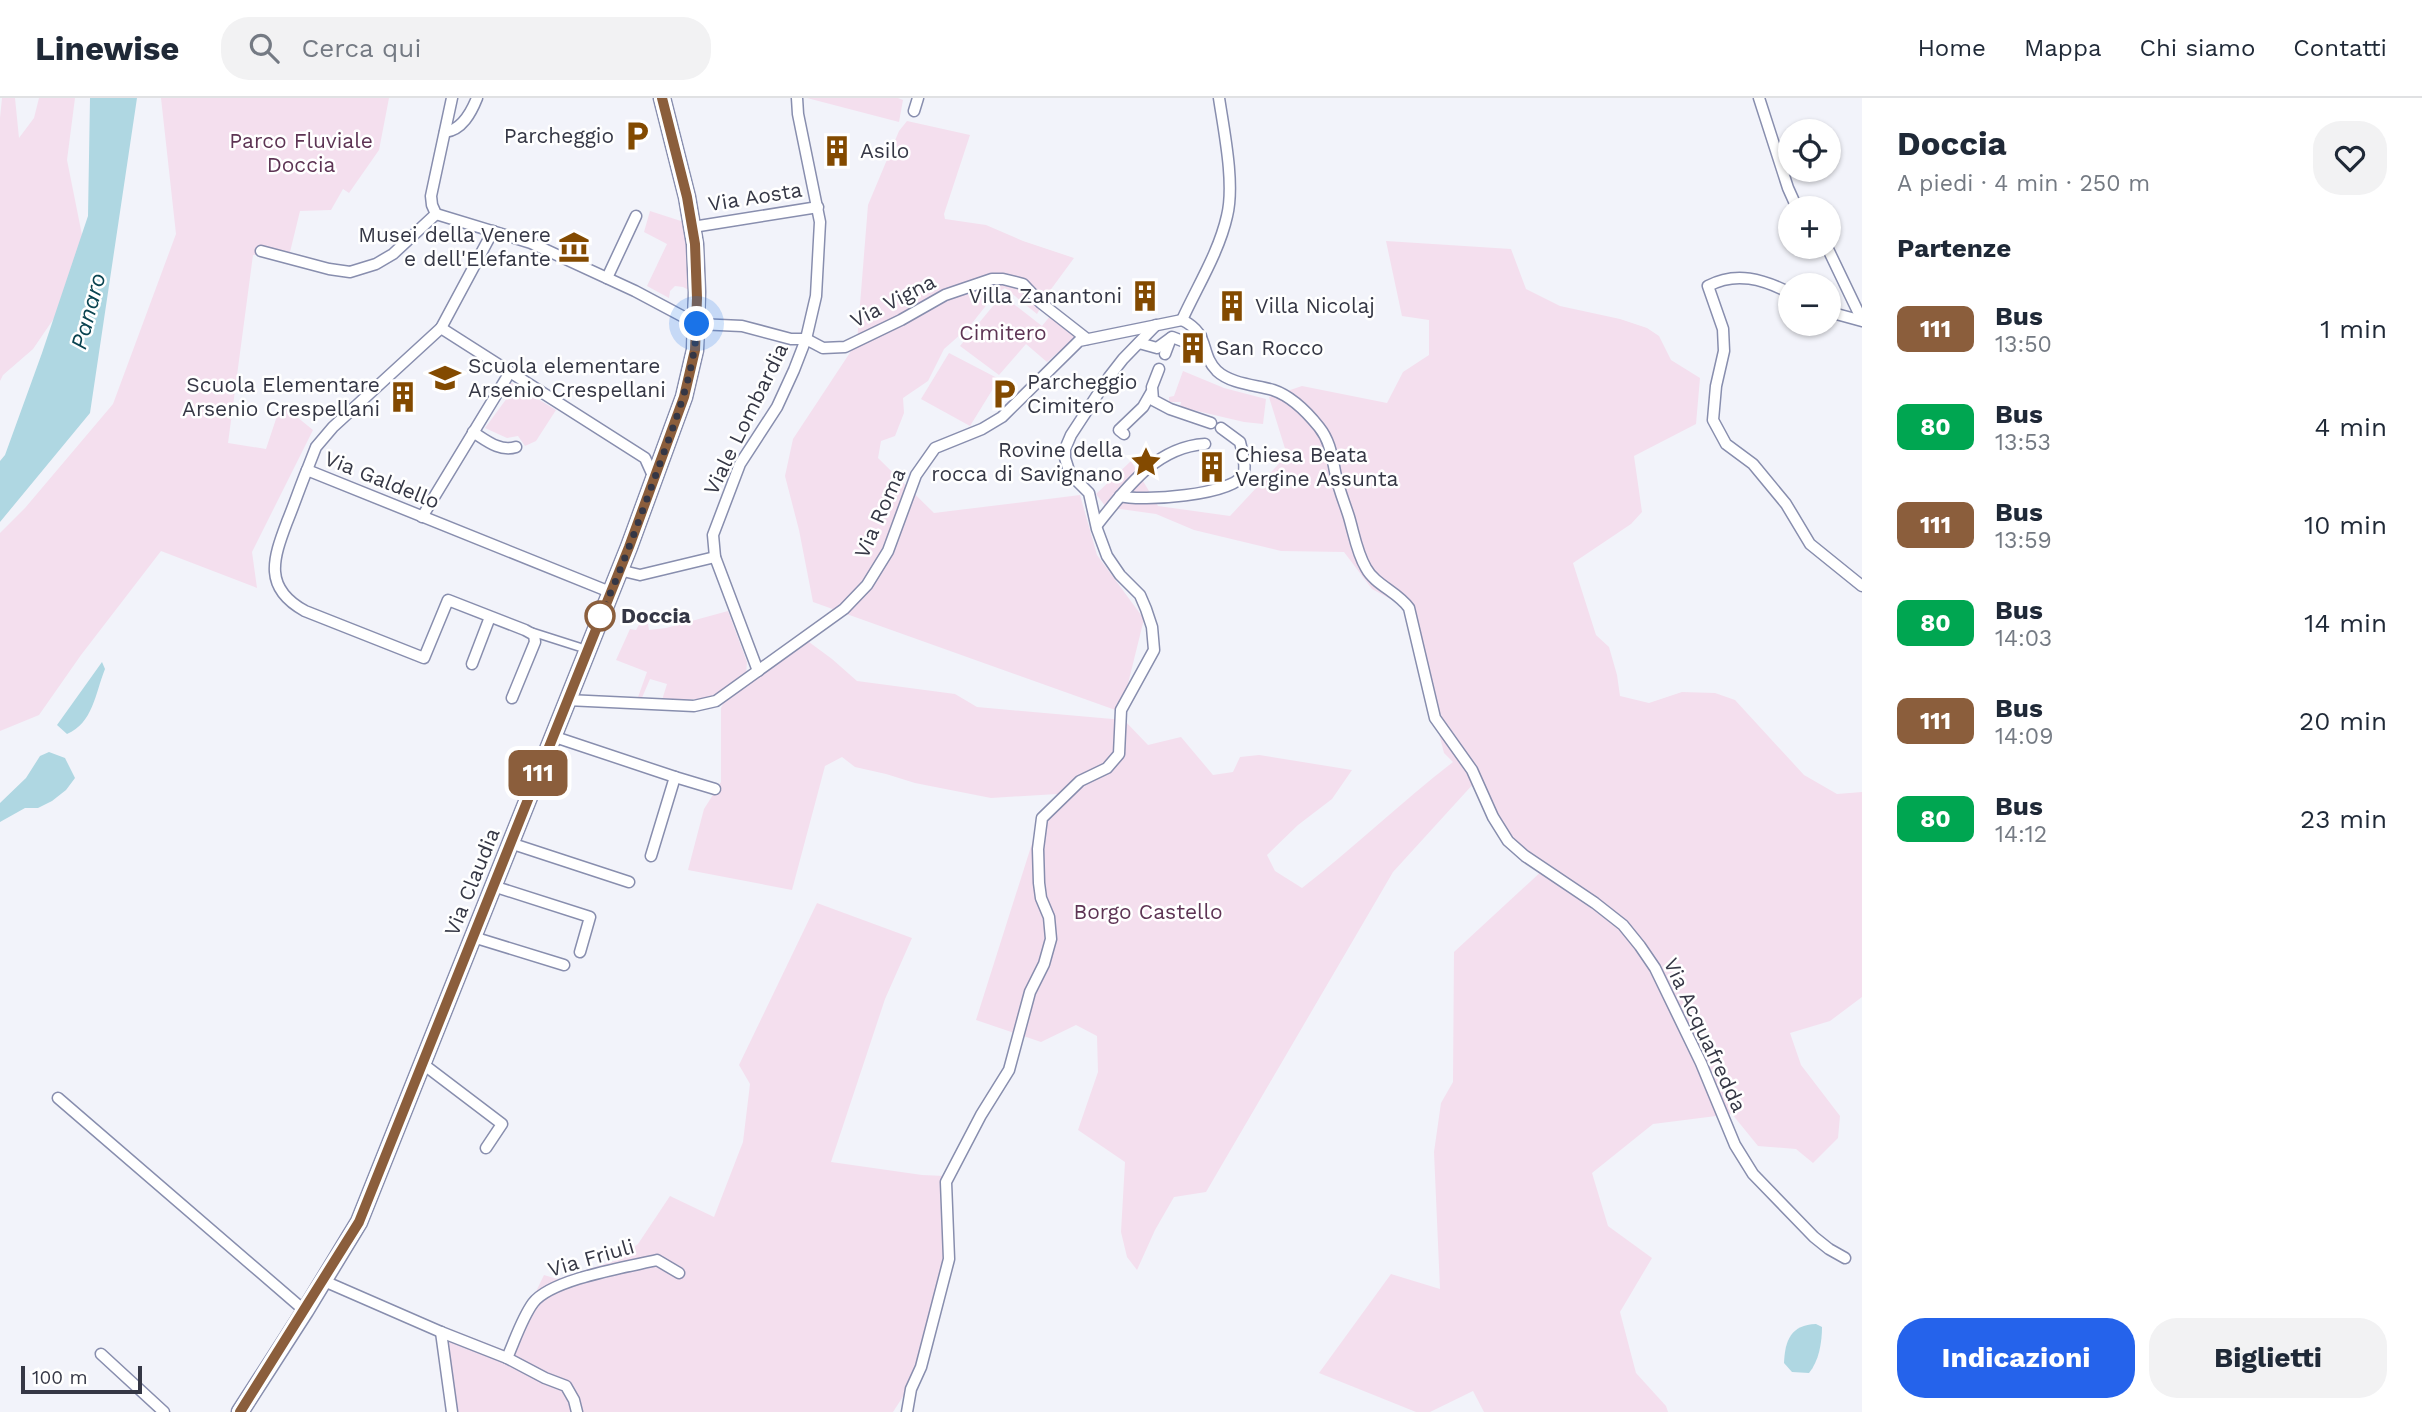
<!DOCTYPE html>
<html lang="it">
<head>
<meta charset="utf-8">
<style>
	body { margin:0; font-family:"Work Sans",sans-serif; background:#f2f2f3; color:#1f2937; height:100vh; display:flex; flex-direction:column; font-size:26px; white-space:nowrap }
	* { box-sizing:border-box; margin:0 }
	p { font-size:23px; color:#747a83 }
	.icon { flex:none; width:38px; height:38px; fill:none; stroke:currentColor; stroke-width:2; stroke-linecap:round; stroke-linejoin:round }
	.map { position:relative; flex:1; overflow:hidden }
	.side { display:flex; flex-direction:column; background:#fff; width:560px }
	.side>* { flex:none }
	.badge { padding:0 14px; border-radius:10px; font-size:24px; line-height:46px }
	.controls { position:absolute; left:1778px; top:21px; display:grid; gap:14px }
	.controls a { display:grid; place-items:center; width:63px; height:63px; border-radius:50%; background:#fff; box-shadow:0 2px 5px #0004; font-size:35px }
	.scale { position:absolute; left:21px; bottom:18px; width:121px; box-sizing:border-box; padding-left:7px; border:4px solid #353745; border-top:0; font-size:19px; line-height:24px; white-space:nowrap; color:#353745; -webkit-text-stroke:5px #fff; paint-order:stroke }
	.you { position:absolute; width:35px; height:35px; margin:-18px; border:5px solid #fff; border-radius:50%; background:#1a73e8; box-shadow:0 0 0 10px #1a73e833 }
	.map>.badge { position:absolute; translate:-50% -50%; box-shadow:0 0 0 4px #fff }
	h2 { padding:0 35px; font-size:26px; line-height:63px }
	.round { display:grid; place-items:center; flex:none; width:74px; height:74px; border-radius:28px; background:#f2f2f3 }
	.headline { display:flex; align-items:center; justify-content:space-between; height:119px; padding:0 35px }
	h1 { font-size:33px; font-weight:700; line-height:52px }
	.primary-button { display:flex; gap:14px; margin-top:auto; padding:14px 35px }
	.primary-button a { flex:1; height:80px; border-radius:28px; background:#2563eb; color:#fff; font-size:28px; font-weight:700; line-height:80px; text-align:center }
	.primary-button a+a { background:#f2f2f3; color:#1f2937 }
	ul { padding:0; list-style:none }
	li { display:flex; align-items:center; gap:21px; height:98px; padding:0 35px }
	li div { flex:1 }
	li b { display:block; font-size:26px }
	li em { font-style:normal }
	li .badge { min-width:77px; font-weight:700; text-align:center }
	header { display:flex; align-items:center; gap:42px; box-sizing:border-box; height:98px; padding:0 35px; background:#fff; border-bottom:2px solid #e0e1e3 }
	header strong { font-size:33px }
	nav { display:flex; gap:38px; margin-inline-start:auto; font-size:24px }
	.search { width:490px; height:63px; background:#f2f2f3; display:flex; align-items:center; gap:18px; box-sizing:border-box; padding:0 24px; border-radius:28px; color:#747a83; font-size:26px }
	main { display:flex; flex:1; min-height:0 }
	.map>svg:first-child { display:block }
</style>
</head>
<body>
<header>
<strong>Linewise</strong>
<div class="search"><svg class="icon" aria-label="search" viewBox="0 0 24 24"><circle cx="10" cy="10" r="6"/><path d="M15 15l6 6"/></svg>Cerca qui</div>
<nav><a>Home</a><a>Mappa</a><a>Chi siamo</a><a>Contatti</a></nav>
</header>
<main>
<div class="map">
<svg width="1862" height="1314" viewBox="0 0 1862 1314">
	<rect width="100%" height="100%" fill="#f2f3fa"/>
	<!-- green -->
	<g fill="#f4dfee">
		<polygon points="2,0 15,0 19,40 34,20 39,0 75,0 67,62 82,137 63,207 33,251 3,277 0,283 0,20"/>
		<polygon points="161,0 389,0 379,52 349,95 343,91 331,112 300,113 290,154 253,157 228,345 266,351 281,306 313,332 252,454 257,490 161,453 81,557 39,617 0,633 0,435 25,410 113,306 176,136"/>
		<polygon points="807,0 898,0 903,2 899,24"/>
		<polygon points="907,23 970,37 944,116 945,121 986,127 1023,143 1074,160 1049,194 1037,216 1005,190 996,195 969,229 944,251 928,283 903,300 904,315 895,338 881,343 878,360 934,415 1080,397 1097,457 1144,521 1121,614 813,504 799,432 785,378 793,341 857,244 868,107 899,33"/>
		<polygon points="650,113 684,124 688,156 689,192 683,189 675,188 670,193 669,200 647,188 667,146 644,134"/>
		<path d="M1386,143L1511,151L1526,191L1560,208L1620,221L1647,230L1659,238L1671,262L1700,280L1696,326L1634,358L1642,414L1631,426L1573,465L1596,537L1609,549L1617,577L1620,598L1649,605L1682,594L1715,595L1735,602L1804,677L1837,696L1862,694V899L1830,923L1790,935L1801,967L1840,1018L1838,1040L1813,1065L1796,1051L1758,1048L1732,1016L1653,1026L1592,1075L1608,1128L1652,1160L1620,1214L1636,1275L1666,1308L1668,1314H1484L1473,1293L1430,1314H1416L1319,1275L1391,1176L1440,1191L1434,1054L1441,1005L1453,984L1454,854L1545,770L1503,744L1475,684L1393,774L1206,1094L1174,1099L1155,1132L1137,1172L1127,1159L1121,1134L1125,1064L1078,1032L1098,974L1097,938L1076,927L1041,944L976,922L1035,736L1057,696L991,700L915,685L886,676L855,669L842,659L825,668L792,792L688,772L704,711L721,684V610L731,589L705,601L662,602L667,586L650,581L641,602H637L647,574L616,562L630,531L636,532L646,514L649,532L666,530L728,513L747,564L746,576L760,563L809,544L832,561L857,583L955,596L977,609L1124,622L1148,647L1181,639L1213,677L1233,674L1240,659L1259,657L1352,672L1332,701L1298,727L1267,757L1275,773L1302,790C1354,750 1401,704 1453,664L1444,655L1407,510L1372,491L1344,454L1281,453L1194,432L1156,416L1106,409L1096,396L1131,363L1158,408L1230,418L1287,357L1269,299L1302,288L1387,305L1403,274L1429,257V222L1402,218Z"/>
		<polygon points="1002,197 1042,228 1051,217 1080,239 1071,243 1047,264 1026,246 999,277 960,248"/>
		<polygon points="949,255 999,281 970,328 921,301"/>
		<polygon points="1183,273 1224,290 1266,301 1263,326 1244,324 1180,309 1181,304 1169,304 1169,299 1174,298"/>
		<polygon points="510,284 556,312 536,343 525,348 518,338 507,340 485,330 507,300 503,297"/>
		<polygon points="817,805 912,840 885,901 831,1064 922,1077 945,1078 943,1162 926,1263 893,1314 452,1314 437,1226 507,1253 544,1177 557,1181 614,1163 638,1146 670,1098 714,1119 743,1044 750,986 739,967"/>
	</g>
	<!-- water -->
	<g fill="#afd7e2">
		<polygon points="90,0 137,0 90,315 0,424 0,363 5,357 42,255 88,118"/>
		<path d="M102,564L105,571C95,596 93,625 67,636L57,627Z"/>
		<polygon points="49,654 65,660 75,680 66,692 52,703 38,710 25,710 0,724 0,705 26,680 40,658"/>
		<path d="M1816,1226L1822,1229C1822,1244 1819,1263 1809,1275L1792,1274L1784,1265C1785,1242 1791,1227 1816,1226Z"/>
	</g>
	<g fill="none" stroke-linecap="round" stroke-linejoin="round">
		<defs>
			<polyline id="pedestrian" points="532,534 579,549"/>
			<g id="minor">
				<polyline points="452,0 431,98 432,107 436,116 531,145 635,193 697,226 742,228 791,241 806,241 823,250 845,249 901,222 945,197 992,181 1003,181 1023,186 1041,205 1087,241"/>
				<polyline points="1759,0 1788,90 1797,110"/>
				<polyline points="914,13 918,0"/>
				<path d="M445,34C462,32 471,15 477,0"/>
				<polyline points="699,128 818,109"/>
				<polyline points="1827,149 1862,222"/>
				<polyline points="261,153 329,171 350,174 376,166 393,156 436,116"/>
				<polyline points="607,180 636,118"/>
				<path d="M1790,195C1763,181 1736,173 1708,188L1723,231L1724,253L1716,288L1713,322L1726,346L1753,366L1786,406L1810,446L1862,488"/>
				<polyline points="1829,214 1862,223"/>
				<path d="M1182,222C1211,236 1199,255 1217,273C1231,286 1256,287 1273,292C1291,298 1307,314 1319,329C1331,344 1332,360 1336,378C1339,392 1345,406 1349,419C1354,436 1357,455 1366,470C1375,487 1398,494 1409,510L1435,620L1472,672L1493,719L1508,743L1525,758L1595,805L1623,827L1640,848L1655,870L1701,965L1735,1047L1753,1076L1814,1139L1829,1151L1845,1160"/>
				<path d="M1182,222C1197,189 1219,154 1227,118C1235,86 1224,33 1219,0"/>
				<polyline points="441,230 493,133"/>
				<polyline points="1139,245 1157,250 1172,239 1185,244 1201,238"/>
				<polyline points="1165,256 1171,240"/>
				<polyline points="1159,271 1152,289 1153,302 1170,311 1211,325"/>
				<path d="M473,334C487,343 500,354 516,349"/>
				<polyline points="1124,336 1119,332 1143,309 1151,295"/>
				<polyline points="307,372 316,349 333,329 441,230 645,360 654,380"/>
				<path d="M1120,398C1141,404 1232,397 1243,377C1247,368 1242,353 1240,344L1221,330"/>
				<polyline points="422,419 510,274"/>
				<path d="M1097,427C1125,392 1155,349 1205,346"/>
				<polyline points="619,472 640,477 715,459"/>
				<polyline points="472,566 490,519"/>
				<polyline points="758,573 715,459 713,437 740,366 777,309 794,272 806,241 816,198 820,124 798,16 797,0"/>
				<path d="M512,600L535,544L534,537L525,532L448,502L424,560L305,513C263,490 273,461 287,424C294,407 300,389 307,372L610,494"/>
				<polyline points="567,602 694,608 716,603 844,511 867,487 888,453 916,377 935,350 982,331 1002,319 1079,243 1182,222"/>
				<polyline points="552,638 675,679 651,758"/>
				<polyline points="675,679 715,691"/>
				<polyline points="510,745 629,784"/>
				<polyline points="493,788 590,819 580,854"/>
				<polyline points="473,839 564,867"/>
				<polyline points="423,966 502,1026 486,1050"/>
				<polyline points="58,1000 305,1213"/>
				<path d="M324,1183L441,1234L507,1260C515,1242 522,1220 533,1205C551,1181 627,1169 657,1162L679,1175"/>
				<polyline points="441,1234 452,1314"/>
				<polyline points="101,1256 164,1314"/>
				<polyline points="507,1260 545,1280 566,1288 574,1302 577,1314"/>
				<polyline points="907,1314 911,1291 921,1269 949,1161 946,1084 981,1017 1009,972 1030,894 1044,866 1051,841 1049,819 1041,800 1039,785 1038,751 1042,720 1080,683 1107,670 1119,656 1121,612 1154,552 1152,529 1146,511 1140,497 1120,477 1107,458 1097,431 1089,395 1070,376 1065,360 1065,351 1071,337 1109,279 1123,261 1156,227"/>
			</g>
			<polyline id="primary" points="240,1314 305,1213 359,1124 629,449 684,299 695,252 697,194 695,146 687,99 662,0"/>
		</defs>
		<!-- pedestrian casing -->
		<use href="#pedestrian" stroke="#888eae" stroke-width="10"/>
		<!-- minor casing -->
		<use href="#minor" stroke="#888eae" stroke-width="13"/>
		<!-- primary casing -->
		<use href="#primary" stroke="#888eae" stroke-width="19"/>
		<!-- pedestrian -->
		<use href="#pedestrian" stroke="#fff" stroke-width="7"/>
		<!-- minor -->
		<use href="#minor" stroke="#fff" stroke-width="10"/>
		<!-- primary -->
		<use href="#primary" stroke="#fff" stroke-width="16"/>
	</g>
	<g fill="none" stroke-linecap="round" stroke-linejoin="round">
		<defs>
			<polyline id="line" points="240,1314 359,1124 629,449 684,299 695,252 697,200 695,146 687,99 662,0"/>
		</defs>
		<!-- line casing -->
		<use href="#line" stroke="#fff" stroke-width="16"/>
		<!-- line -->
		<use href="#line" stroke="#8b5e3c" stroke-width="10"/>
		<!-- walk -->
		<path stroke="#353745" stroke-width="7" stroke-dasharray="0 12.6" d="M600,518C621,474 637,427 654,382C672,331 694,280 697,226"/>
	</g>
	<!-- icons -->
	<defs>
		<symbol id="parking-bare" viewBox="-9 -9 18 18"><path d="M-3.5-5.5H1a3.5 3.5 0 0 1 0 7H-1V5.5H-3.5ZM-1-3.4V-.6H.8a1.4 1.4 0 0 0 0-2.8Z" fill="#834a00" stroke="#fff" stroke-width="2.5" paint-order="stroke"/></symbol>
		<symbol id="building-bare" viewBox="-9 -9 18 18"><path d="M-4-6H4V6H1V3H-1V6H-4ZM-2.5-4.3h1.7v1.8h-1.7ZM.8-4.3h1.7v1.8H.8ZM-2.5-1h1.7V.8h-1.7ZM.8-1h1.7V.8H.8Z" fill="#834a00" stroke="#fff" stroke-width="2.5" paint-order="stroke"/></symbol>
		<symbol id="museum-bare" viewBox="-9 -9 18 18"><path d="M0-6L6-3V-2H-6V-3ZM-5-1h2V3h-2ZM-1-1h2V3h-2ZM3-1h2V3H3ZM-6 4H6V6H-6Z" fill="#834a00" stroke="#fff" stroke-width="2.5" paint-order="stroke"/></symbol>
		<symbol id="school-bare" viewBox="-9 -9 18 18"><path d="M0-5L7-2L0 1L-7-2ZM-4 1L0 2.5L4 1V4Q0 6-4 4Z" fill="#834a00" stroke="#fff" stroke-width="2.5" paint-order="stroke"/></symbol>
		<symbol id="sight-bare" viewBox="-9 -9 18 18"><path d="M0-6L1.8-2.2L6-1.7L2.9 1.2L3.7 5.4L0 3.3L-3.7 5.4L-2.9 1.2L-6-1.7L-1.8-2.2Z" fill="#834a00" stroke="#fff" stroke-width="2.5" paint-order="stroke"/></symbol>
	</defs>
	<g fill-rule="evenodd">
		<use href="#parking-bare" x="615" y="16" width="44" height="44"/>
		<use href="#building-bare" x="815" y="31" width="44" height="44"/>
		<use href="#museum-bare" x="552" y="127" width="44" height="44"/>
		<use href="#building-bare" x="1123" y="176" width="44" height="44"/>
		<use href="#building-bare" x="1210" y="186" width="44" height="44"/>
		<use href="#building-bare" x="1171" y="228" width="44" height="44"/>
		<use href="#school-bare" x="423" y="258" width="44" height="44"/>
		<use href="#parking-bare" x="982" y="274" width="44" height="44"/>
		<use href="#building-bare" x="381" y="277" width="44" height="44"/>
		<use href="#sight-bare" x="1124" y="342" width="44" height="44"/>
		<use href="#building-bare" x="1190" y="347" width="44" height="44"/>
	</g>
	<!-- markers -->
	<circle fill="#fff" stroke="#8b5e3c" stroke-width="3.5" cx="600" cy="518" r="14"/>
	<g text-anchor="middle" stroke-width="5" stroke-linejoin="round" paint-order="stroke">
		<!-- poi labels -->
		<g font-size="21" fill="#353745" stroke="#fff" text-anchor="start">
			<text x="614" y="45" text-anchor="end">Parcheggio</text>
			<text x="860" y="60">Asilo</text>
			<text x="551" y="144" text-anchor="end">Musei della Venere<tspan x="551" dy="24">e dell'Elefante</tspan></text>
			<text x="1122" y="205" text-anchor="end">Villa Zanantoni</text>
			<text x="1255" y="215">Villa Nicolaj</text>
			<text x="1216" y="257">San Rocco</text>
			<text x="468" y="275">Scuola elementare<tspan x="468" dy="24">Arsenio Crespellani</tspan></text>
			<text x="1027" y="291">Parcheggio<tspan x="1027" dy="24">Cimitero</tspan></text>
			<text x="380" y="294" text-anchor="end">Scuola Elementare<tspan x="380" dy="24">Arsenio Crespellani</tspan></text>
			<text x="1123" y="359" text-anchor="end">Rovine della<tspan x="1123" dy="24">rocca di Savignano</tspan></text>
			<text x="1235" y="364">Chiesa Beata<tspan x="1235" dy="24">Vergine Assunta</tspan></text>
		</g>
		<!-- park labels -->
		<g font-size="21" fill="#5d3454" stroke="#fff">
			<text x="301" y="50">Parco Fluviale<tspan x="301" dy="24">Doccia</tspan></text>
			<text x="1003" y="242">Cimitero</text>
			<text x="1148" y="821">Borgo Castello</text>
		</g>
		<!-- street labels -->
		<g font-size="21" fill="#353745" stroke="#fff">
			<text transform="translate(755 99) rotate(-9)" y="7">Via Aosta</text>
			<text transform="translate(893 203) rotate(-27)" y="7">Via Vigna</text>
			<text transform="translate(746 321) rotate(-64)" y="7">Viale Lombardia</text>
			<text transform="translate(382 382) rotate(22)" y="7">Via Galdello</text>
			<text transform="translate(880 415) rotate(-66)" y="7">Via Roma</text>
			<text transform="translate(472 784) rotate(-68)" y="7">Via Claudia</text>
			<text transform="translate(1705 937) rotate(65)" y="7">Via Acquafredda</text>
			<text transform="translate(591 1160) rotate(-16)" y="7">Via Friuli</text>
		</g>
		<!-- stop labels -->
		<g font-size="21" font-weight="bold" fill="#353745" stroke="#fff" text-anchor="start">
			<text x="621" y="525">Doccia</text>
		</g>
		<!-- water labels -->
		<g font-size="23" font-style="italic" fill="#0a4451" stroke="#fff">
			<text transform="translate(88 213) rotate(-75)" y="8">Panaro</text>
		</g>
	</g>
</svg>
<div class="controls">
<a><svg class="icon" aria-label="locate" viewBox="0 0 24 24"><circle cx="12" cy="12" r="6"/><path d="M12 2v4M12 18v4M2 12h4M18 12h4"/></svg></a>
<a>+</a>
<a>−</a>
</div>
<div class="scale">100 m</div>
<div class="you" style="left:697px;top:226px"></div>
<b class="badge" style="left:538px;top:675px;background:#8b5e3c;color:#fff">111</b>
</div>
<section class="side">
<div class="headline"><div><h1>Doccia</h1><p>A piedi · 4 min · 250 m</p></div><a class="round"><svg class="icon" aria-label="heart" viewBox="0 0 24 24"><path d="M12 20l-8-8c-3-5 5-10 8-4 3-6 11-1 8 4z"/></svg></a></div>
<h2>Partenze</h2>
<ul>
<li><span class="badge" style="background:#8b5e3c;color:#fff">111</span><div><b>Bus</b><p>13:50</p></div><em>1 min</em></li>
<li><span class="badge" style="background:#00a651;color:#fff">80</span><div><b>Bus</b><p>13:53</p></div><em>4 min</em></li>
<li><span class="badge" style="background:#8b5e3c;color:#fff">111</span><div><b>Bus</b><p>13:59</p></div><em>10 min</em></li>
<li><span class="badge" style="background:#00a651;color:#fff">80</span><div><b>Bus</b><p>14:03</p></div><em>14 min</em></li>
<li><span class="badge" style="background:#8b5e3c;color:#fff">111</span><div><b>Bus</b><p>14:09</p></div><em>20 min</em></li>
<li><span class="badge" style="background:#00a651;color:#fff">80</span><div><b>Bus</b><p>14:12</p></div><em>23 min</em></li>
</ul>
<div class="primary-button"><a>Indicazioni</a><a>Biglietti</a></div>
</section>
</main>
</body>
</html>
